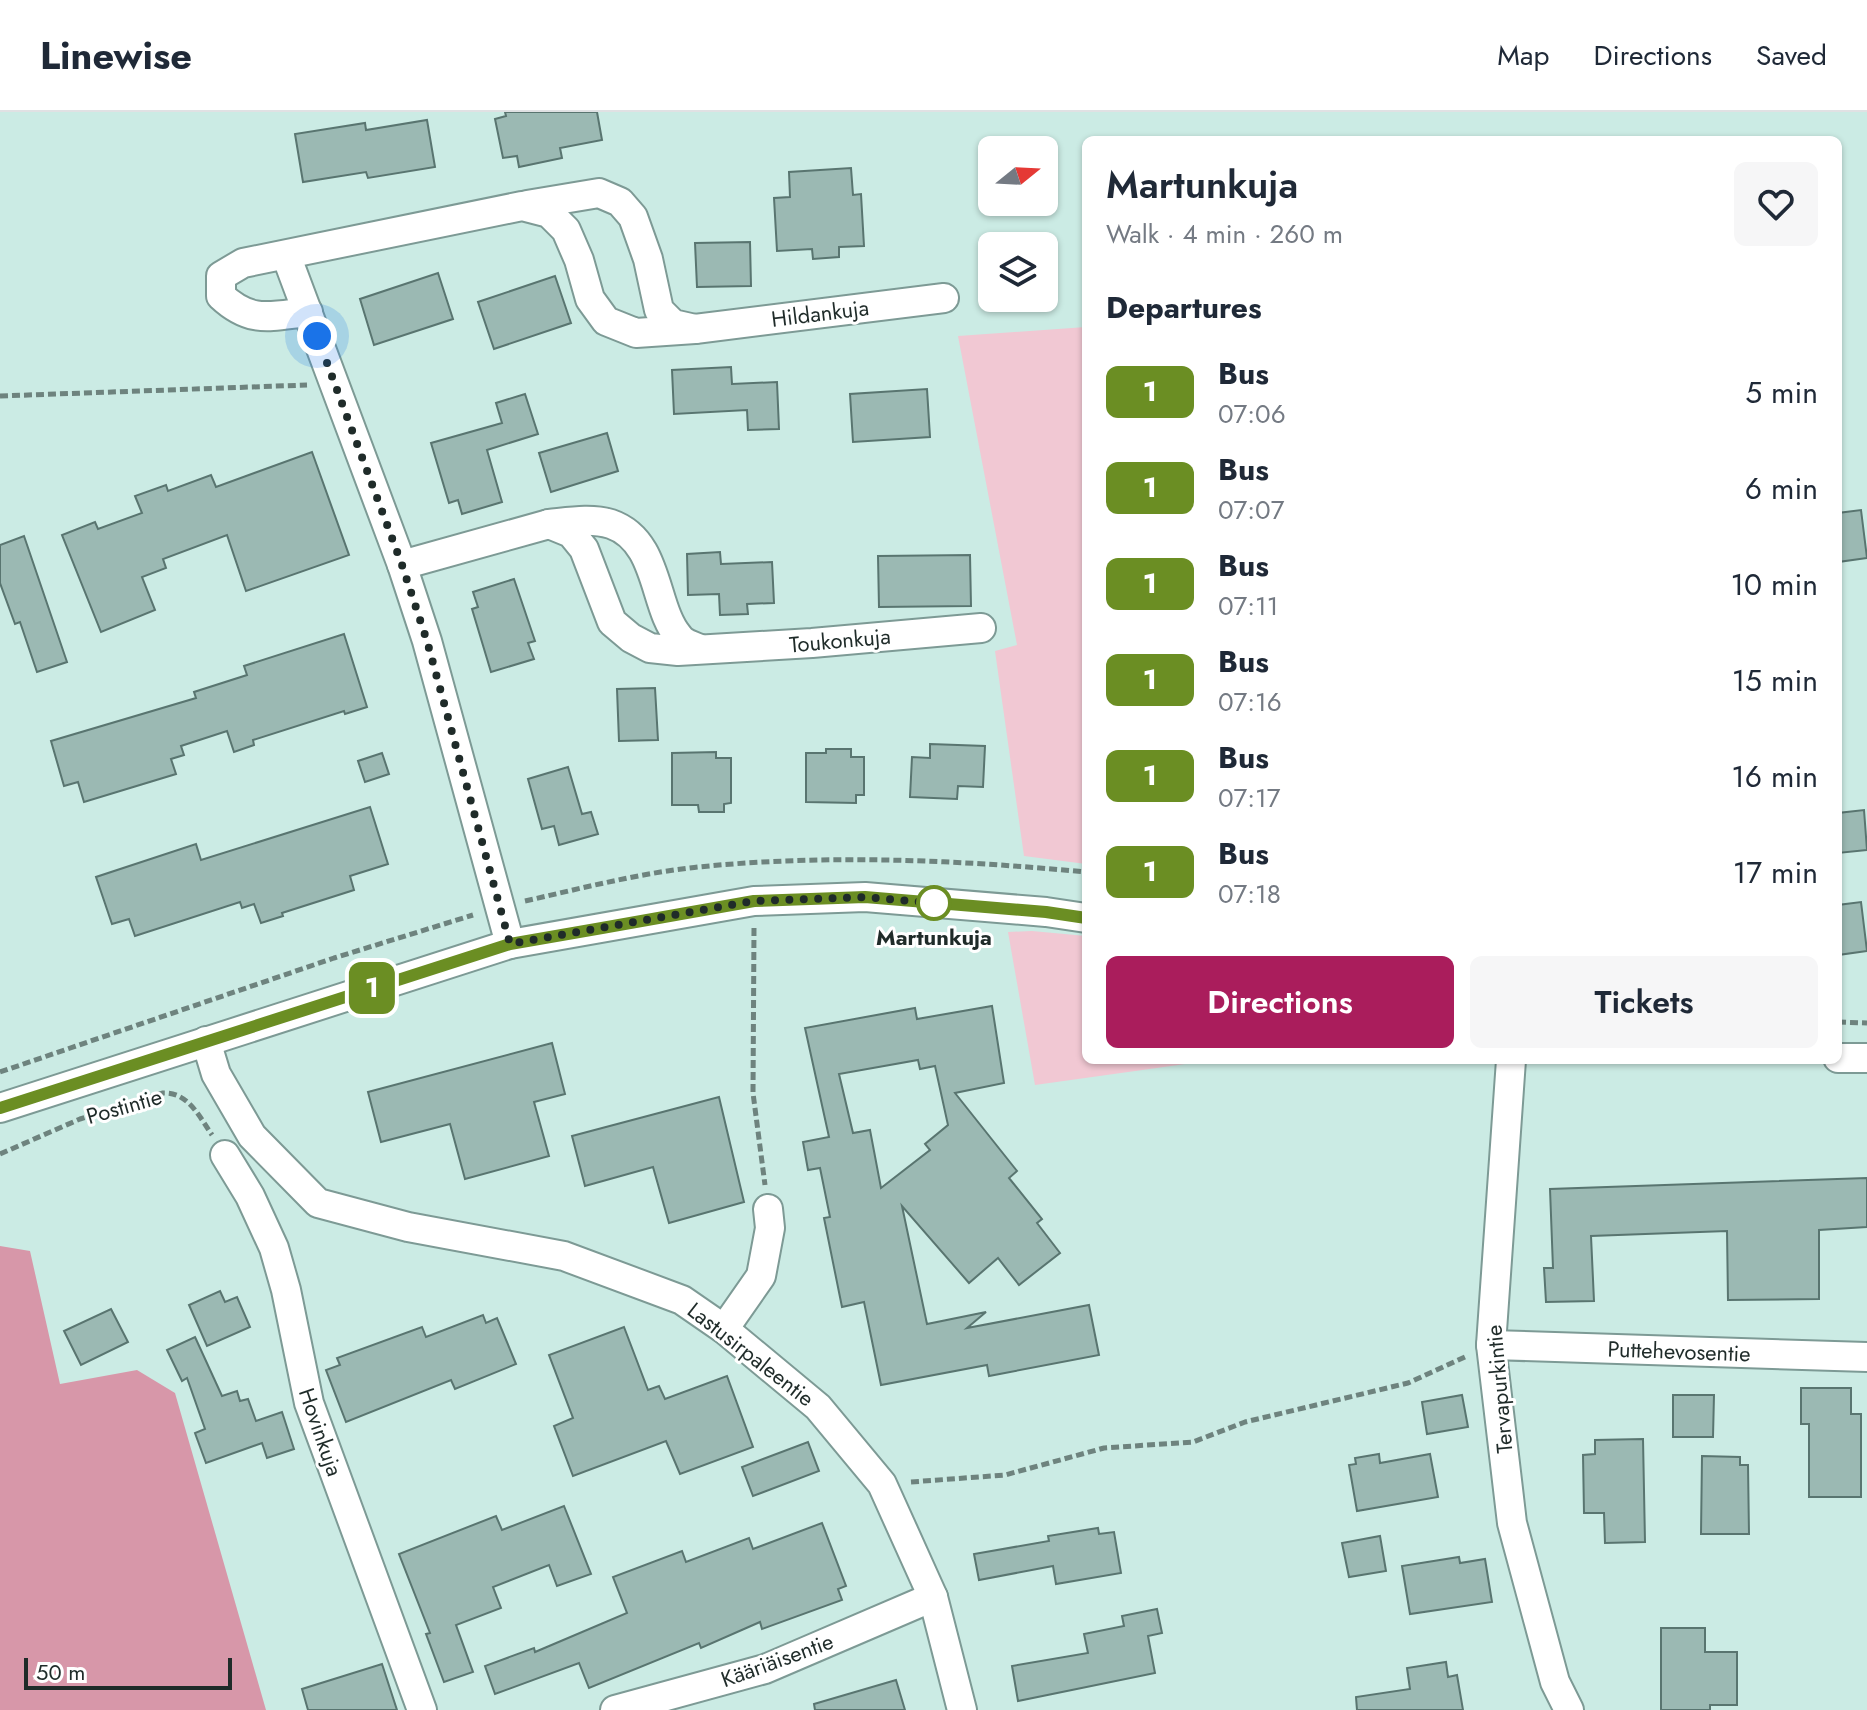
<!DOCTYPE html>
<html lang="en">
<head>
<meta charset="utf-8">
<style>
	body { margin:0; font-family:Jost,sans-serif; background:#f6f6f7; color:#1f2937; height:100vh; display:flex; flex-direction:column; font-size:30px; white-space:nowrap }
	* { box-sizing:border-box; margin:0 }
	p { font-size:26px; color:#747a83 }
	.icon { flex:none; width:44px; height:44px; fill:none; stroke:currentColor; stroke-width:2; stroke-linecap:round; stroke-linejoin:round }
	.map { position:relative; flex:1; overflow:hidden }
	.side { position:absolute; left:1082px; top:24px; width:760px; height:928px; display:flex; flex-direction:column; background:#fff; border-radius:12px; box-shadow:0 2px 6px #0004 }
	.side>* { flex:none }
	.badge { padding:0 16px; border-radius:12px; font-size:28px; line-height:52px }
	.needle { width:52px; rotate:72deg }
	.buttons { position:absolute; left:978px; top:24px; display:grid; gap:16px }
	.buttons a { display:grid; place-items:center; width:80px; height:80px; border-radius:12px; background:#fff; box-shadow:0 2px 6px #0004; font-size:40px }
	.scale { position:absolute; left:24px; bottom:20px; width:208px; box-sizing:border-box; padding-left:8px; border:4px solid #1f2b29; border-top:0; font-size:22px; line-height:28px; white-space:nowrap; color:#1f2b29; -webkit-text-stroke:6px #fff; paint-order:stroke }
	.you { position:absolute; width:40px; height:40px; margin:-20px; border:6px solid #fff; border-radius:50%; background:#1a73e8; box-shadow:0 0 0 12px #1a73e833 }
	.map>.badge { position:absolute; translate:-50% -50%; box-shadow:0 0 0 4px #fff }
	h2 { padding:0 24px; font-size:30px; line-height:72px }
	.round { display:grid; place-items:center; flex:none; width:84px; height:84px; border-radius:12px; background:#f6f6f7 }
	.summary { display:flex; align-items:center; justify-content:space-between; height:136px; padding:0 24px }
	h1 { font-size:38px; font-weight:600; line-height:60px }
	.primary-button { display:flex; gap:16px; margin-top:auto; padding:16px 24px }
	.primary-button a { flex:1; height:92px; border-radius:12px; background:#aa1d5c; color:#fff; font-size:32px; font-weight:600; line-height:92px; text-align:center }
	.primary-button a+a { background:#f6f6f7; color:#1f2937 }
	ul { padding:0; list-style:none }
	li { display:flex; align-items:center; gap:24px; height:96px; padding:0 24px }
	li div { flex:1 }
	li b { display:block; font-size:30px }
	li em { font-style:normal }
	li .badge { min-width:88px; font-weight:700; text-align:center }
	header { display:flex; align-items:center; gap:48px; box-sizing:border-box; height:112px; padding:0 40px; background:#fff; border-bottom:2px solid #e0e1e3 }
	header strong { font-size:38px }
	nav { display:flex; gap:44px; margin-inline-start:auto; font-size:28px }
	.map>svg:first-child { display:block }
</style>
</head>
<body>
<header>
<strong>Linewise</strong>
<nav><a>Map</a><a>Directions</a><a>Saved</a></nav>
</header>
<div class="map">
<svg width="1867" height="1598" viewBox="0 0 1867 1598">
	<rect width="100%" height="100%" fill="#cbebe4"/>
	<!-- green -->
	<g fill="#f1c8d3">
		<polygon points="1086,215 1086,752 1024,744 995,539 1017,533 958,224"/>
		<polygon points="1032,819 1086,824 1086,948 1214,948 1035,973 1008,820"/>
	</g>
	<!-- forest -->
	<polygon fill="#d797a9" points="0,1134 30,1139 60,1272 137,1258 175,1281 266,1598 0,1598"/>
	<!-- building -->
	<g fill="#9bb9b3" stroke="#597570" stroke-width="2" fill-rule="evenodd">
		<polygon points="505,0 597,0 602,28 560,36 562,46 519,55 517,44 503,46 495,7 506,4"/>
		<polygon points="427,8 435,55 368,66 366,60 303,70 295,22 365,11 366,18"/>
		<polygon points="851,56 853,83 861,82 864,134 839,135 839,145 813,147 812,137 777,139 774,86 790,85 789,60"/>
		<polygon points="750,130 751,174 697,175 695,131"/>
		<polygon points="438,161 453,207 374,233 360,187"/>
		<polygon points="555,164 571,211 494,237 478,190"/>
		<polygon points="731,255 732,272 777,270 779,317 748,318 747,298 674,302 672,258"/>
		<polygon points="927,277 930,325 853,330 850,282"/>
		<polygon points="525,282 538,322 487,338 502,390 462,402 458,388 449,391 431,331 502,311 496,291"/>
		<polygon points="607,321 618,359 551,380 539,341"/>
		<polygon points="312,340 349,443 246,479 227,423 163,447 166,456 142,465 155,498 101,520 62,423 95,410 98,417 142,401 135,384 166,373 168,379 211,363 216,375"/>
		<polygon points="1861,398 1867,446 1838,450 1838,401"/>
		<polygon points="24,424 67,550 37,560 20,510 15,512 0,471 0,433"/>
		<polygon points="720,440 721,452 772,450 774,491 747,492 748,502 720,503 719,482 688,483 687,442"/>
		<polygon points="970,443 971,494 879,495 878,444"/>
		<polygon points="514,467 535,529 528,531 534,547 491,560 472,497 478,495 473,480"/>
		<polygon points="344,522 367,595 345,602 344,599 253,628 254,633 234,640 227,619 181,634 184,643 171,647 176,662 84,690 78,670 64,674 51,629 196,586 194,580 247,563 244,554"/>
		<polygon points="655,576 658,628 619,629 617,577"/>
		<polygon points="930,632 985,634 983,675 958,674 957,687 910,685 912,645 930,646"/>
		<polygon points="826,637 851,637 851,645 864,645 864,683 856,683 856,691 806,690 806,641 826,641"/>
		<polygon points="716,640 716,646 731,646 731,691 724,692 724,700 699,700 698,693 672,693 672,641"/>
		<polygon points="382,641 389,662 365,670 358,649"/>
		<polygon points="568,655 582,702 591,700 598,722 559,733 554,714 542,717 528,667"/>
		<polygon points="370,695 388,752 350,764 354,778 282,801 283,804 261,811 254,792 242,796 240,790 135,824 129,807 112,812 96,765 196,732 201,748"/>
		<polygon points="1864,698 1867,738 1838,741 1838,701"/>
		<polygon points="1861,790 1867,839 1838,843 1838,793"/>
		<path d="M992,894L1004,971L955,981L1017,1059L1009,1066L1042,1107L1037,1111L1060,1141L1019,1173L998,1146L969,1171L902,1094L927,1212L986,1200L967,1216L1089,1193L1099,1243L989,1264L987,1253L881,1273L864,1190L842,1195L824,1106L830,1105L820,1056L808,1058L803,1030L829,1025L805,916L915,896L917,907ZM918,948L920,957L935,954L948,1013L925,1032L930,1038L881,1076L870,1018L853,1021L839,962Z"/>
		<polygon points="552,931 565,982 534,990 549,1044 465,1067 450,1012 381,1030 368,980"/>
		<polygon points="719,985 744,1090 669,1111 653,1055 585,1074 572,1024"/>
		<polygon points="1867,1066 1867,1115 1819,1118 1819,1187 1728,1188 1727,1119 1591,1124 1594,1189 1546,1190 1544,1156 1553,1156 1550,1077"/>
		<polygon points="220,1179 225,1190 237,1185 250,1215 207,1234 189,1193"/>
		<polygon points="111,1197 128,1230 81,1253 64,1219"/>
		<polygon points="483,1203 486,1211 497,1206 516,1252 455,1277 451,1268 346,1310 326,1258 340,1253 337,1246 422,1215 426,1225"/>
		<polygon points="624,1215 648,1278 659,1274 665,1287 727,1264 753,1335 680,1362 666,1329 573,1364 554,1314 573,1306 549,1243"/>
		<polygon points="195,1225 222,1284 237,1279 240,1289 248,1287 256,1309 282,1300 294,1337 267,1346 262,1331 206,1351 195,1321 205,1317 187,1266 182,1269 167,1238"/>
		<polygon points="1801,1276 1851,1276 1851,1302 1861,1302 1861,1385 1809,1385 1809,1312 1801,1312"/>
		<polygon points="1462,1283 1468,1315 1427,1322 1422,1290"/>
		<polygon points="1673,1283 1714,1283 1713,1325 1673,1325"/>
		<polygon points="1643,1327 1645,1430 1605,1431 1604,1401 1584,1401 1583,1343 1595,1342 1595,1328"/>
		<polygon points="808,1330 819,1359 753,1384 742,1355"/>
		<polygon points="1379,1342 1380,1351 1430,1342 1438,1385 1357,1399 1349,1353 1356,1352 1355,1346"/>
		<polygon points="1702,1344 1740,1345 1740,1353 1748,1353 1749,1422 1701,1422"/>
		<polygon points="564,1394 591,1462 557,1474 549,1453 493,1475 501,1496 456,1513 473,1560 444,1570 426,1522 430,1521 399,1442 496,1404 502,1418"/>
		<polygon points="822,1411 846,1474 838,1477 842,1488 762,1517 760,1510 701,1536 699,1531 589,1576 579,1551 495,1582 485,1554 534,1536 535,1540 627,1501 613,1465 682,1439 686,1450 749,1426 753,1437"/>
		<polygon points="1098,1416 1099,1422 1114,1420 1121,1461 1056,1472 1053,1454 979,1468 974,1442 1049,1429 1048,1424"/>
		<polygon points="1380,1424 1386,1459 1349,1465 1342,1431"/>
		<polygon points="1459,1445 1460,1451 1485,1447 1492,1490 1410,1502 1402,1454"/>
		<polygon points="1157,1497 1162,1521 1148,1524 1155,1561 1018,1589 1012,1554 1088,1541 1084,1522 1124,1514 1122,1504"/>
		<polygon points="1661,1516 1705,1516 1705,1540 1737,1540 1737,1593 1710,1593 1710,1598 1661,1598"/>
		<polygon points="1446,1550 1448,1565 1457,1563 1463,1598 1357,1598 1356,1585 1410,1577 1407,1556"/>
		<polygon points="382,1552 397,1598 308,1598 302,1577"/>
		<polygon points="896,1568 905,1598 815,1598 814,1592"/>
	</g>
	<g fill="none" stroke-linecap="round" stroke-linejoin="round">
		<defs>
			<g id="minor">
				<polyline points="527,93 599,81 620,90 633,105 648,147 659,198 673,212 695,217"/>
				<polyline points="286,143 402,453 427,529 510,832"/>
				<path d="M308,200C270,204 251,212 221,184V164L243,151L522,94L549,101L566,118L579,148L590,187L606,209L636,221L695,217L944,186"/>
				<path d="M549,412C569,410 591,406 611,412C660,429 653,496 679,525C683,531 693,534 700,537"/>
				<polyline points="402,453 549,412 571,421 584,437 612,510 631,526 650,536 678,539 812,531 981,516"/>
				<polyline points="206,929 216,962 252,1024 318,1091 408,1115 564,1144 682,1188 724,1217 818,1295 882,1372 933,1485 962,1598"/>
				<polyline points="1838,946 1867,946"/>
				<polyline points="1511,948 1491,1233 1512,1411 1555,1570 1569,1598"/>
				<polyline points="0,996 510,832 754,789 865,785 1046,800 1086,806"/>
				<polyline points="225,1043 250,1084 274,1136 286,1178 309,1291 422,1598"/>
				<polyline points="724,1217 761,1164 770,1116 768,1097"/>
				<polyline points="1491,1233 1867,1245"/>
				<polyline points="615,1598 765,1557 933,1485"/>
			</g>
		</defs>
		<!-- minor casing -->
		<use href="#minor" stroke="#7d9a95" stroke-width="32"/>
		<!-- path -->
		<g stroke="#6e837e" stroke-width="5" stroke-dasharray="8 4" stroke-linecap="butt">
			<polyline points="0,284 307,273"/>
			<path d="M525,789C583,776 640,761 698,755C828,742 957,748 1086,760"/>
			<polyline points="754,816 753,981 765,1073"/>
			<polyline points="1838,910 1867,911"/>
			<polyline points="0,960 334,846 473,803"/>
			<path d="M0,1042L80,1007L163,981C188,980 199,1004 212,1023"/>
			<polyline points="911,1370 1005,1363 1104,1336 1193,1330 1245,1310 1408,1271 1467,1244"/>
		</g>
		<!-- minor -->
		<use href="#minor" stroke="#fff" stroke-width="28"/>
	</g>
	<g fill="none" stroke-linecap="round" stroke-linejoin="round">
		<defs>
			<polyline id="line" points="0,996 510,832 602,816 754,789 865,785 1046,800 1086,806"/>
		</defs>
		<!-- line casing -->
		<use href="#line" stroke="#fff" stroke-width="18"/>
		<!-- line -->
		<use href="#line" stroke="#6b8e23" stroke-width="12"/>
		<!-- walk -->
		<polyline stroke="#1f2b29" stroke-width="8" stroke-dasharray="0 14.4" points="317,224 402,453 427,529 510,832 754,789 865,785 934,791"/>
	</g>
	<!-- markers -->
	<circle fill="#fff" stroke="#6b8e23" stroke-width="4" cx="934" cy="791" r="16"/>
	<g text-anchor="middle" stroke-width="6" stroke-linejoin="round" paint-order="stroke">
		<!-- street labels -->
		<g font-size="22" fill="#1f2b29" stroke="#fff">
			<text transform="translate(820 201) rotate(-7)" y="8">Hildankuja</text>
			<text transform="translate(840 528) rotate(-5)" y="8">Toukonkuja</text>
			<text transform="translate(124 994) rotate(-16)" y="8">Postintie</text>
			<text transform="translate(1679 1239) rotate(2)" y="8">Puttehevosentie</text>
			<text transform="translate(751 1242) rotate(38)" y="8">Lastusirpaleentie</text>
			<text transform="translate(1499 1277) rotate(-95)" y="8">Tervapurkintie</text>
			<text transform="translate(321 1320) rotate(71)" y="8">Hovinkuja</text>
			<text transform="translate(777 1548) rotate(-20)" y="8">Kääriäisentie</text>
		</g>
		<!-- stop labels -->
		<g font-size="22" font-weight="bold" fill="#1f2b29" stroke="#fff">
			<text x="934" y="833">Martunkuja</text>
		</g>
	</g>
</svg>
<div class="buttons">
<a><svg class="needle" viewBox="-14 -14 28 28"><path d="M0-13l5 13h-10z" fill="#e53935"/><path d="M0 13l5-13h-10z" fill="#747a83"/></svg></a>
<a><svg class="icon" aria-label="layers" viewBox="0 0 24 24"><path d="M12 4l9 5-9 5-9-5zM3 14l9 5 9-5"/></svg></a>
</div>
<div class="scale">50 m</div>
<div class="you" style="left:317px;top:224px"></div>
<b class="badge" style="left:372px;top:876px;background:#6b8e23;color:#fff">1</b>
<section class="side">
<div class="summary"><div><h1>Martunkuja</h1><p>Walk · 4 min · 260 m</p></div><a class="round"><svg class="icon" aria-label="heart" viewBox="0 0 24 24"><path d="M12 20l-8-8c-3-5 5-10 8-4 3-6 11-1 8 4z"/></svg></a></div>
<h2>Departures</h2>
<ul>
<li><span class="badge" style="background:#6b8e23;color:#fff">1</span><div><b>Bus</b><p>07:06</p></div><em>5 min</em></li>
<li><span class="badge" style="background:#6b8e23;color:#fff">1</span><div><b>Bus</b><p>07:07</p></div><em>6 min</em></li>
<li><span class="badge" style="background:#6b8e23;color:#fff">1</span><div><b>Bus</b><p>07:11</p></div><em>10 min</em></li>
<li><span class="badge" style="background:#6b8e23;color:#fff">1</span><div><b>Bus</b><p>07:16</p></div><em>15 min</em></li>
<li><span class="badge" style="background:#6b8e23;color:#fff">1</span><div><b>Bus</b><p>07:17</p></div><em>16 min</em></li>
<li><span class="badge" style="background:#6b8e23;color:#fff">1</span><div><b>Bus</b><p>07:18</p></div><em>17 min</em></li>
</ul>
<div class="primary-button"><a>Directions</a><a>Tickets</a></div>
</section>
</div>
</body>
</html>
